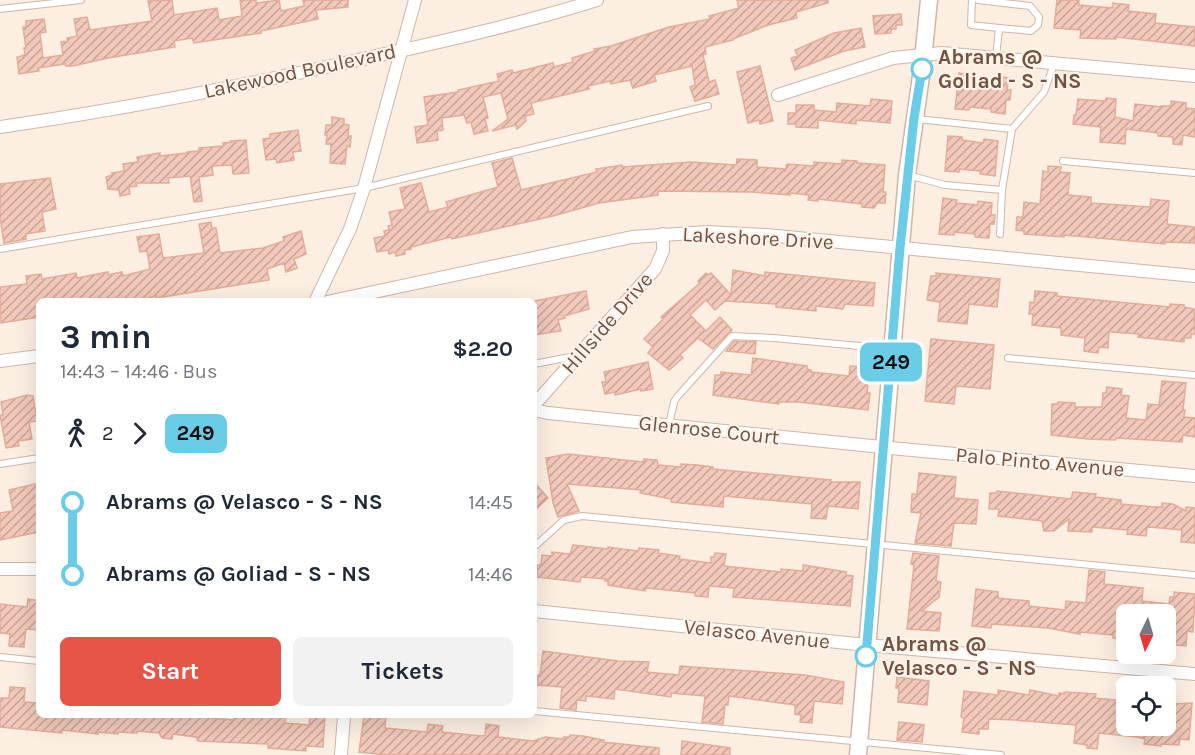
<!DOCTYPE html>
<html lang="en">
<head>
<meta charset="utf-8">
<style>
	body { margin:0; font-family:Karla,sans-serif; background:#f2f2f3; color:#1f2937; height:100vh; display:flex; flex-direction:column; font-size:22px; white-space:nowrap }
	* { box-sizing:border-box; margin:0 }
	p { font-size:20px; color:#747a83 }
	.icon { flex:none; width:33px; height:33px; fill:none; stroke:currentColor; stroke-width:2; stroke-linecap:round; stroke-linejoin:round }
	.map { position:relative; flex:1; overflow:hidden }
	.drawer { position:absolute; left:36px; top:298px; width:501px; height:420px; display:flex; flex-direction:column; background:#fff; border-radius:9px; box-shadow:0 6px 24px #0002 }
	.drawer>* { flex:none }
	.badge { padding:0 12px; border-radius:9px; font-size:21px; line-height:39px }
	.needle { width:39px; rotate:185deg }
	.tools { position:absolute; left:1116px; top:604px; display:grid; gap:12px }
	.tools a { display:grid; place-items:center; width:60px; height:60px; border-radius:9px; background:#fff; box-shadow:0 6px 24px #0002; font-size:30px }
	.map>.badge { position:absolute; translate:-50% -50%; box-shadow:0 0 0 3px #fff }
	.legs { display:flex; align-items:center; gap:9px; height:66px; padding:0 24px; font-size:20px }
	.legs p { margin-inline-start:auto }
	.summary { display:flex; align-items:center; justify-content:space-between; height:102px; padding:0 24px }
	h1 { font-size:33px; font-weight:700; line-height:45px }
	.button { display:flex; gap:12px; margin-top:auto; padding:12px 24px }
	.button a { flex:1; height:69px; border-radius:9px; background:#e65546; color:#fff; font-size:24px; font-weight:700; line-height:69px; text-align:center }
	.button a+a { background:#f2f2f3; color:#1f2937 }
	ul { padding:0 24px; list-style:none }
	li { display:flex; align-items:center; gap:21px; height:72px; font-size:22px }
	li i { display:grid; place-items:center; width:9px; height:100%; margin:0 8px; background:currentColor }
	li i::after { content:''; width:15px; height:15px; margin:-8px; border:4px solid; border-radius:50%; background:#fff }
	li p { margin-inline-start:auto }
	li:first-child i { background:linear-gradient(#0000 50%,currentColor 0) }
	li:last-child i { background:linear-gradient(currentColor 50%,#0000 0) }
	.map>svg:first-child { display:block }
</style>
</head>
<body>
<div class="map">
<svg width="1195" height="755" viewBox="0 0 1195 755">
	<defs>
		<pattern id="building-hatch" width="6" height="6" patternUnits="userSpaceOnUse" patternTransform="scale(1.5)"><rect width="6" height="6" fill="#f1c8b9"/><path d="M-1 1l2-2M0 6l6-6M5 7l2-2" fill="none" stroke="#c8a598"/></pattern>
	</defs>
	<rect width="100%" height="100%" fill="#fceee1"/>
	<!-- building -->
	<g fill="url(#building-hatch)" stroke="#e4ac99" stroke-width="1.5">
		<polygon points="172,0 174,15 217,8 219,20 242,16 240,0 256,0 256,3 279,0 281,11 304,6 303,0 348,0 348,7 316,10 318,19 261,31 261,33 194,43 192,38 174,41 175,47 108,58 73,66 66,66 65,64 38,68 39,71 19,74 17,57 25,55 24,48 26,48 23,27 26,27 26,21 44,19 46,32 40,33 43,58 63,55 61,42 68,41 67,38 77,36 74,19 87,17 90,30 152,21 148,1"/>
		<polygon points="737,0 828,0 828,3 796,12 797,18 768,25 733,39 733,40 705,47 706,54 703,55 709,82 715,80 719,94 695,101 690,87 695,85 692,66 654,75 656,81 633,88 630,80 611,84 610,81 588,86 589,89 531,103 534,114 525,116 526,121 517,129 516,125 492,131 508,119 501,93 483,97 488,118 485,119 488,131 474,134 471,122 467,123 464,115 442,118 443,130 437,131 438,140 417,143 415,127 428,125 424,97 458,92 458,90 499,81 497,74 512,70 513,73 553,63 554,67 573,62 572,58 595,51 594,49 611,46 669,27 710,19 709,16 739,8"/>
		<polygon points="1057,0 1079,0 1079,5 1112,8 1113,3 1129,5 1128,11 1156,14 1155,23 1195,27 1195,46 1116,37 1116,39 1080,38 1081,30 1054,28"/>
		<polygon points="901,14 902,25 896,25 896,29 891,29 891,33 875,34 873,16"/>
		<polygon points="861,28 865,47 844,51 795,70 791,58 798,56 795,50 834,33"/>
		<polygon points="760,66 773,121 760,124 759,120 748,123 737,72"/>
		<polygon points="959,73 973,75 972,78 994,80 995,76 1009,78 1007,90 1011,90 1010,100 1006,100 1005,114 991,112 991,109 970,107 969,110 955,109"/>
		<polygon points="1106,98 1116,99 1115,117 1133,121 1135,104 1161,107 1161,106 1171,106 1171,101 1186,103 1186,108 1195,109 1195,137 1183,135 1182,145 1173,144 1173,137 1158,136 1158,133 1126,129 1125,144 1100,142 1101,127 1073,124 1074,115 1076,115 1078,99 1105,101"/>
		<polygon points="871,99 892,101 890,123 856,120 856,124 818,120 818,128 796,127 796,124 788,124 788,113 796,113 796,105 814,105 814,110 836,112 837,103 870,106"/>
		<polygon points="332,117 344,119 344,124 349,125 348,136 351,136 350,147 347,146 345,164 330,163 331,144 326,144 327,135 325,135 326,125 332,125"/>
		<polygon points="298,130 301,151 293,152 294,160 277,163 276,159 266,160 263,139 270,138 270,134"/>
		<polygon points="948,136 962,137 962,140 983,143 984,139 998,141 995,176 980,174 981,171 959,169 959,172 945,171"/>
		<polygon points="246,140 249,173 233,174 232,165 212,166 213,175 199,177 202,201 194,202 190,176 168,178 169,183 136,183 137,186 129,187 130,194 120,196 119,190 108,189 106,177 112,175 112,173 124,171 123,164 138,162 137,157 160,153 160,156 187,153 187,152 199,151 199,148 223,146 223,143 232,142 231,141"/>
		<polygon points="512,158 521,190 597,172 596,169 622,165 622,167 691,162 736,165 737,159 757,160 757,167 785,169 785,172 787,164 814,166 814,162 842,164 842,160 857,161 857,163 885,165 883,192 886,192 885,203 877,203 874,208 862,207 862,204 818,199 818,201 808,200 809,195 790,193 790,195 751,192 658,191 658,195 599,203 553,216 452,239 451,237 411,247 411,249 405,250 405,254 396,256 395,252 389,254 388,250 377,252 374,238 385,236 384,231 389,230 388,226 392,225 389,212 405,209 400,188 421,183 429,212 448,207 446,202 498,187 492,163"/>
		<polygon points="1048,166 1061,167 1060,172 1070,173 1068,195 1091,197 1091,203 1150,207 1151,199 1169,201 1167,224 1195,227 1195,243 1165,242 1165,244 1064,235 1064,237 1024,234 1024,231 1016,230 1017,217 1023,217 1024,202 1040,204 1043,171 1048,172"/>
		<polygon points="50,178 56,209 42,212 45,231 26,234 26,239 4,243 0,217 0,184"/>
		<polygon points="943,198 957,200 956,203 978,205 978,201 992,203 991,215 995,215 994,224 990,224 989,238 975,237 975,234 954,232 954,235 939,234"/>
		<polygon points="211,222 212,228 216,228 220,253 263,248 284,241 283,237 301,231 306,254 294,259 297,268 286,272 284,263 267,269 269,280 156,298 156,296 133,302 39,302 39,317 1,323 0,287 27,284 26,276 41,274 42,279 76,273 77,278 108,272 108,275 122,272 123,276 150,269 147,251 140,252 137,237 159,234 163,258 204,253 199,224"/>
		<polygon points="733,270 765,276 765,272 875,283 873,306 845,304 843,309 816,306 816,311 776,307 776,304 725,301 715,310 706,300 690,315 706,331 720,317 732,330 713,349 698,338 680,355 683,358 669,370 648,353 653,347 644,339 663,319 661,317 700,283 698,281 706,273 708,275 711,273 731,295"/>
		<polygon points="936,273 1000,279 997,307 969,304 967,324 938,321 940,302 927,300 931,276 936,276"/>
		<polygon points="586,291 589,309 564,316 565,318 558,320 561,331 534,335 534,301"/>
		<polygon points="1035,291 1057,293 1057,296 1108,301 1170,307 1170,304 1184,305 1184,307 1194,309 1195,334 1191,334 1191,338 1184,338 1184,342 1138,337 1139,334 1111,332 1109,332 1108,348 1099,347 1098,353 1084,351 1085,338 1061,335 1061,328 1032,325 1033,314 1029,314 1030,302 1034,303"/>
		<polygon points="931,339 994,345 990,389 956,386 954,404 925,401"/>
		<polygon points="734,341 756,342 755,354 726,351"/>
		<polygon points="753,358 807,366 807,369 811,370 811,372 849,376 850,366 864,367 863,376 867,376 866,385 868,385 867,393 870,393 868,410 798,402 779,402 779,404 713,395 715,375 721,375 721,372 751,375"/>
		<polygon points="648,362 653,389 641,391 641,389 615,395 615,392 605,394 602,382 606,382 604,372"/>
		<polygon points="1162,381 1186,383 1183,410 1185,410 1184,417 1195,418 1195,437 1183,435 1182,442 1116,438 1115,440 1088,439 1051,435 1052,404 1058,404 1058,402 1075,403 1075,407 1102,407 1103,393 1106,393 1107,387 1122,389 1121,395 1129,396 1126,418 1146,420 1148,404 1159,405"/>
		<polygon points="27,395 33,396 37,421 29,422 32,439 18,441 19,446 6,448 0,415 3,415 1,402"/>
		<polygon points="568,454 643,462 644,459 657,460 658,465 681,467 681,464 697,465 713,467 713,469 831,480 830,482 860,482 858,509 828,506 826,519 811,518 812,504 724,496 723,507 671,502 671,499 640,493 641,490 567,484 579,511 558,517 553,503 546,458"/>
		<polygon points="919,473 956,477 954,498 978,500 976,524 954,523 951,546 915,543 921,513 911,512 912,494 917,494"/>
		<polygon points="534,482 548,498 534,511"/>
		<polygon points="39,483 39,532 0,540 0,513 13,511 9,490"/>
		<polygon points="997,491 1071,499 1073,492 1096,494 1095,497 1121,500 1121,504 1155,507 1162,507 1162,503 1173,504 1186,511 1186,507 1195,508 1195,543 1181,542 1182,530 1149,527 1147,528 1146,536 1127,534 1128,530 1092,527 1092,532 1068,531 1069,519 1054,531 1044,531 1042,521 998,516 999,509 989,509 990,493 997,493"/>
		<polygon points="573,545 608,549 608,547 638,551 639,548 659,550 658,553 680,556 679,559 711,563 711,557 714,557 715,553 726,554 724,566 781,572 781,569 803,571 803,565 846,572 846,575 853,576 850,606 733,597 734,588 709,586 708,597 695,596 695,593 646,588 645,591 608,585 608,581 605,581 606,579 581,577 580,582 537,577 537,565 541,565 542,555 552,556 552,552 570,554"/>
		<polygon points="913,553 939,556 936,581 941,582 939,597 922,611 941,613 939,631 907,629 914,565 911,564"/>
		<polygon points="1089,570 1105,572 1104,584 1143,588 1142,601 1169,604 1170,597 1174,597 1174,592 1195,594 1193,632 1187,631 1186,646 1166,644 1166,615 1126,615 1126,639 1113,638 1113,635 1080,632 1080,634 1048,628 992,624 991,628 972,626 976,589 998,592 998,598 1029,601 1029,606 1065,610 1066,601 1086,603"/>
		<polygon points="28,599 39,601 39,630 26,629 24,647 9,646 10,634 0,633 0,604 27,607"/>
		<polygon points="543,651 618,661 649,662 647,672 679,675 680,666 805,675 844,682 842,704 814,701 812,723 800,722 801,715 795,714 795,705 729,696 728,705 725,705 723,724 702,722 705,696 671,693 671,697 615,689 614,699 586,696 586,701 577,700 576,710 560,708 562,687 537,685 538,675 540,675"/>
		<polygon points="897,677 929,681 927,705 898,702 899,688 896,688"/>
		<polygon points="10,687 25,688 24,702 39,703 39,716 212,716 212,718 234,720 234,716 286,716 285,723 309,725 310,716 325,716 323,747 306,746 306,751 268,748 268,744 198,741 196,737 173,734 172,739 162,738 159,733 137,731 137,733 118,732 118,734 98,732 98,734 62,730 62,733 0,727 0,698 9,698"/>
		<polygon points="998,690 1029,695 1030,690 1059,696 1059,693 1064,694 1064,692 1081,693 1096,694 1095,698 1126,701 1126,726 1169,726 1171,704 1192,703 1189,740 1180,739 1179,745 1162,744 1161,746 1144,744 1145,739 1137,737 1099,733 1097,749 1087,748 1087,745 1074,743 1076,725 1014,720 989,719 988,729 979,729 979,734 962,732 964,718 961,717 964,691 998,695"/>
		<polygon points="364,716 386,716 385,728 427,732 428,724 443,726 442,732 482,736 485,735 486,724 499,726 498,737 533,741 545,737 563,739 564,737 570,737 570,735 583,736 604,740 603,742 659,748 659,755 387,755 359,752"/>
		<polygon points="899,722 924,725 922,742 897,740"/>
		<polygon points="682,741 730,748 730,755 681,755"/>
	</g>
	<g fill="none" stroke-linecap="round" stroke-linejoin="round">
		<defs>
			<g id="service">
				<polyline points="972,0 971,25 999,28"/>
				<polyline points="978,0 1030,6 1039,17 1038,25 1031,31 999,28 996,58"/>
				<polyline points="0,9 81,0"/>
				<polyline points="917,119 1012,129"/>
				<polyline points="1063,161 1195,173"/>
				<polyline points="908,175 945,185 1002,190"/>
				<polyline points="1000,234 1002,190 1012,129 1044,92 1054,64"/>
				<polyline points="0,249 364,188 708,106"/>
				<polyline points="1008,358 1195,375"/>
				<polyline points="534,364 575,356"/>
				<polyline points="669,425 674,402 677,397 732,336 774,338 891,349"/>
				<polyline points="0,464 39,458"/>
				<polyline points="534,547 564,520 582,516 1195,575"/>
				<polyline points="0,657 39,661"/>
				<polyline points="534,711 1001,755"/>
			</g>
			<g id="minor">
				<polyline points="778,95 893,58 942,53 1195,76"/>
				<path d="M0,127C119,110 237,87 354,61C436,43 517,25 597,0"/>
				<polyline points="315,302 350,229 364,188 415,0"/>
				<polyline points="327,302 632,237 708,232 766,235 1195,276"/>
				<polyline points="0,361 39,356"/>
				<polyline points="534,405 655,269 663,251 663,234"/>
				<polyline points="534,410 548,413 901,449 1195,476"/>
				<polyline points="0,569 39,569"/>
				<polyline points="534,611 867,645 1195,674"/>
				<polyline points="341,755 344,716"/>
			</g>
			<polyline id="secondary" points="858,755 907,175 922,69 929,0"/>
		</defs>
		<!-- service casing -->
		<use href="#service" stroke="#cfb6ab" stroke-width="8"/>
		<!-- minor casing -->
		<use href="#minor" stroke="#cfb6ab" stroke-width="14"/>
		<!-- secondary casing -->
		<use href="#secondary" stroke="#d2b5a8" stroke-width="19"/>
		<!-- service -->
		<use href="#service" stroke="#fff" stroke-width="6"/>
		<!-- minor -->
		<use href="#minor" stroke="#fff" stroke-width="12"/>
		<!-- secondary -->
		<use href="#secondary" stroke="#fff" stroke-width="16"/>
	</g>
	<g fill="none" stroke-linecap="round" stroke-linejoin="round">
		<defs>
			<polyline id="line-1" points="866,656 900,248 914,118 922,69"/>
		</defs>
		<!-- line-1 casing -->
		<use href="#line-1" stroke="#fff" stroke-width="14"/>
		<!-- line-1 -->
		<use href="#line-1" stroke="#6bcce7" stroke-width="9"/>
	</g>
	<!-- markers -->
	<g fill="#fff" stroke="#6bcce7" stroke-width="3">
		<circle cx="922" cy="69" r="10"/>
		<circle cx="866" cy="656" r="10"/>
	</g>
	<g text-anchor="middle" stroke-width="4.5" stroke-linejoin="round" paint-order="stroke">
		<!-- stop labels -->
		<g font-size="21" font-weight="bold" fill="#735248" stroke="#fff2e7" text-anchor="start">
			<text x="938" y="64">Abrams @<tspan x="938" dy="24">Goliad - S - NS</tspan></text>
			<text x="882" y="651">Abrams @<tspan x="882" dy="24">Velasco - S - NS</tspan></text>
		</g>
		<!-- street labels -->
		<g font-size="21" fill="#735248" stroke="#fff2e7">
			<text transform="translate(300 71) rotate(-12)" y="7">Lakewood Boulevard</text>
			<text transform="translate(758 238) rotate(3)" y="7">Lakeshore Drive</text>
			<text transform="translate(607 323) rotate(-49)" y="7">Hillside Drive</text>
			<text transform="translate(709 430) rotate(6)" y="7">Glenrose Court</text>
			<text transform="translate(1040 462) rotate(5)" y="7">Palo Pinto Avenue</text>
			<text transform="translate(757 634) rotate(6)" y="7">Velasco Avenue</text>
		</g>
	</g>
</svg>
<div class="tools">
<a><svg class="needle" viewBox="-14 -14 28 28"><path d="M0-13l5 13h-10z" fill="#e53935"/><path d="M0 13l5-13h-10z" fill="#747a83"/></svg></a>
<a><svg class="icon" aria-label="locate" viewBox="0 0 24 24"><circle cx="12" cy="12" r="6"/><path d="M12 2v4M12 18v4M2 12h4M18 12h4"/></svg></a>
</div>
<b class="badge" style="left:891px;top:362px;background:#6bcce7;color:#111">249</b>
<section class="drawer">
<div class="summary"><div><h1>3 min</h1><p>14:43 – 14:46 · Bus</p></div><b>$2.20</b></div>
<div class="legs"><svg class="icon" aria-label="walk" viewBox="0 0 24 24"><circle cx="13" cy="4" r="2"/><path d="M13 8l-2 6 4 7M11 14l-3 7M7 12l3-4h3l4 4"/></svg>2<svg class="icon" aria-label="forward" viewBox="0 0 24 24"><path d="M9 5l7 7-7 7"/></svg><b class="badge" style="background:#6bcce7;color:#111">249</b></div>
<ul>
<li><i style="color:#6bcce7"></i><b>Abrams @ Velasco - S - NS</b><p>14:45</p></li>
<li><i style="color:#6bcce7"></i><b>Abrams @ Goliad - S - NS</b><p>14:46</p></li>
</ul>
<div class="button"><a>Start</a><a>Tickets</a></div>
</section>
</div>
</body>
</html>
